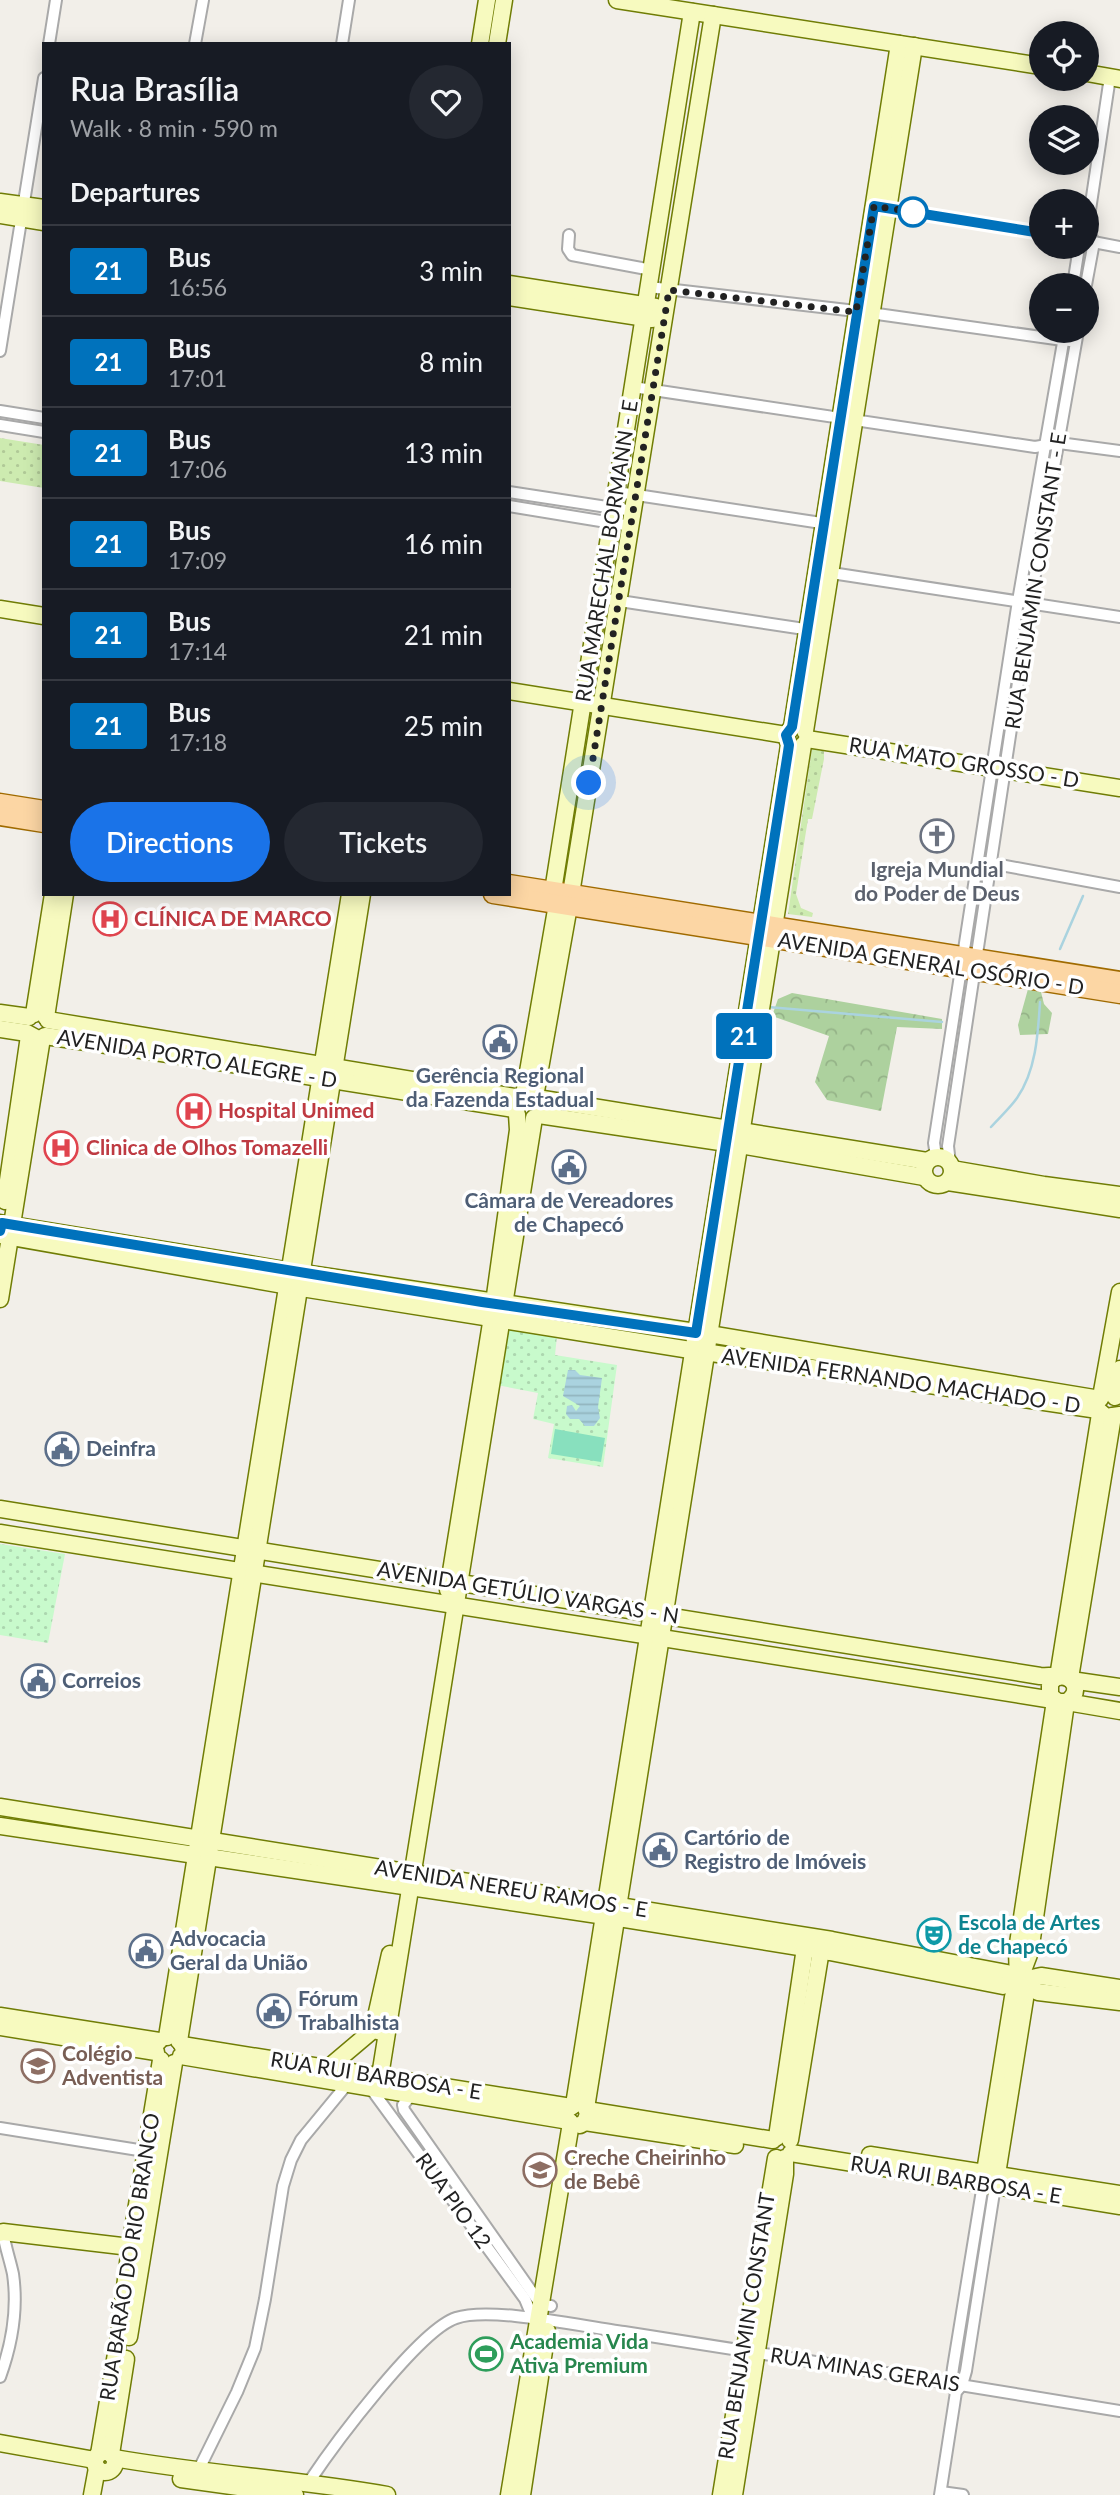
<!DOCTYPE html>
<html lang="en">
<head>
<meta charset="utf-8">
<style>
	body { margin:0; font-family:Lato,sans-serif; background:#242831; color:#f1f3f6; height:100vh; display:flex; flex-direction:column; font-size:26px; white-space:nowrap }
	* { box-sizing:border-box; margin:0 }
	p { font-size:23px; color:#9ea1a6 }
	.icon { flex:none; width:38px; height:38px; fill:none; stroke:currentColor; stroke-width:2; stroke-linecap:round; stroke-linejoin:round }
	.map { position:relative; flex:1; overflow:hidden }
	.sheet { position:absolute; left:42px; top:42px; width:469px; height:854px; display:flex; flex-direction:column; background:#171b24; border-radius:0px; box-shadow:0 4px 18px #0003 }
	.sheet>* { flex:none }
	.badge { padding:0 14px; border-radius:5px; font-size:24px; line-height:46px }
	.buttons { position:absolute; left:1029px; top:21px; display:grid; gap:14px }
	.buttons a { display:grid; place-items:center; width:70px; height:70px; border-radius:50%; background:#171b24; box-shadow:0 4px 18px #0003; font-size:35px }
	.you { position:absolute; width:35px; height:35px; margin:-18px; border:5px solid #fff; border-radius:50%; background:#1a73e8; box-shadow:0 0 0 10px #1a73e833 }
	.map>.badge { position:absolute; translate:-50% -50%; box-shadow:0 0 0 4px #fff }
	h2 { padding:0 28px; font-size:26px; line-height:63px }
	.round { display:grid; place-items:center; flex:none; width:74px; height:74px; border-radius:37px; background:#242831 }
	.headline { display:flex; align-items:center; justify-content:space-between; height:119px; padding:0 28px }
	h1 { font-size:33px; font-weight:600; line-height:52px }
	.primary-button { display:flex; gap:14px; margin-top:auto; padding:14px 28px }
	.primary-button a { flex:1; height:80px; border-radius:42px; background:#1a73e8; color:#fff; font-size:28px; font-weight:600; line-height:80px; text-align:center }
	.primary-button a+a { background:#242831; color:#f1f3f6 }
	ul { padding:0; list-style:none }
	li { display:flex; align-items:center; gap:21px; height:91px; padding:0 28px; border-top:2px solid #363941 }
	li div { flex:1 }
	li b { display:block; font-size:26px }
	li em { font-style:normal }
	li .badge { min-width:77px; font-weight:700; text-align:center }
	.map>svg:first-child { display:block }
</style>
</head>
<body>
<div class="map">
<svg width="1120" height="2495" viewBox="0 0 1120 2495">
	<defs>
		<pattern id="grass-dots" width="8" height="8" patternUnits="userSpaceOnUse" patternTransform="scale(1.75)"><rect width="8" height="8" fill="#cdebb0"/><path d="M2 2h.1M6 6h.1" fill="none" stroke="#b0c997" stroke-width="1.8" stroke-linecap="round"/></pattern>
		<pattern id="forest-crowns" width="20" height="18" patternUnits="userSpaceOnUse" patternTransform="scale(1.75)"><rect width="20" height="18" fill="#add19e"/><path d="M2 6a3 3 0 1 1 6 0M12 15a3 3 0 1 1 6 0" fill="none" stroke="#95b388"/></pattern>
		<pattern id="park-dots" width="8" height="8" patternUnits="userSpaceOnUse" patternTransform="scale(1.75)"><rect width="8" height="8" fill="#c8facc"/><path d="M2 2h.1M6 6h.1" fill="none" stroke="#acd6af" stroke-width="1.8" stroke-linecap="round"/></pattern>
		<pattern id="water-rules" width="6" height="5" patternUnits="userSpaceOnUse" patternTransform="scale(1.75)"><rect width="6" height="5" fill="#aad3df"/><path d="M0 2.5h6" fill="none" stroke="#92b5bf"/></pattern>
	</defs>
	<rect width="100%" height="100%" fill="#f2efe9"/>
	<!-- grass -->
	<g fill="url(#grass-dots)">
		<polygon points="0,438 44,445 44,488 0,481"/>
		<polygon points="812,749 824,751 824,759 812,819 808,819 796,894 801,908 813,913 812,917 788,914"/>
	</g>
	<!-- forest -->
	<g fill="url(#forest-crowns)">
		<polygon points="1028,989 1041,992 1044,1004 1052,1013 1048,1034 1020,1035 1018,1025"/>
		<polygon points="792,993 942,1019 942,1029 897,1027 881,1111 827,1100 815,1082 829,1036 772,1016 778,999"/>
	</g>
	<!-- park -->
	<g fill="url(#park-dots)">
		<polygon points="507,1328 557,1336 555,1355 617,1365 603,1467 548,1458 554,1424 533,1419 538,1393 497,1385"/>
		<polygon points="0,1544 65,1554 48,1643 0,1635"/>
	</g>
	<!-- pitch -->
	<polygon fill="#88e0be" points="555,1429 605,1438 601,1462 551,1454"/>
	<!-- water -->
	<polygon fill="url(#water-rules)" points="568,1370 575,1370 580,1375 602,1378 598,1407 600,1418 594,1426 585,1426 579,1419 570,1419 566,1414 567,1406 572,1405 576,1411 580,1406 563,1396"/>
	<g fill="none" stroke-linecap="round" stroke-linejoin="round">
		<!-- stream -->
		<g stroke="#aad3df" stroke-width="2.5">
			<polyline points="1060,949 1083,896"/>
			<polyline points="768,1007 942,1022"/>
			<path d="M991,1127C1000,1117 1010,1108 1017,1098C1036,1071 1038,1034 1040,1002"/>
		</g>
		<defs>
			<g id="street">
				<polyline points="49,44 56,0"/>
				<polyline points="195,44 203,0"/>
				<polyline points="342,44 349,0"/>
				<polyline points="882,207 1041,233"/>
				<polyline points="1087,230 1110,77"/>
				<polyline points="569,235 568,249 572,255 652,270"/>
				<polyline points="1088,241 1120,247"/>
				<polyline points="1073,285 1079,247"/>
				<polyline points="1086,285 1094,242 1087,229"/>
				<polyline points="649,287 856,311 1070,341"/>
				<polyline points="0,351 44,78"/>
				<polyline points="633,387 1035,447 1059,443 1120,451"/>
				<polyline points="0,411 44,418"/>
				<polyline points="0,425 44,432"/>
				<polyline points="509,492 633,511"/>
				<polyline points="617,492 828,524"/>
				<polyline points="509,506 631,526"/>
				<polyline points="825,572 1120,617"/>
				<polyline points="600,598 811,630"/>
				<polyline points="984,862 1120,887"/>
				<polyline points="936,1156 934,1143 1018,601 1065,331"/>
				<polyline points="950,1163 948,1146 1030,603 1078,331"/>
				<polyline points="369,2086 525,2299 530,2311 531,2318"/>
				<polyline points="412,2094 403,2105 404,2110 541,2305 551,2306"/>
				<polyline points="0,2128 151,2152"/>
				<path d="M0,2377C12,2344 18,2309 13,2274C10,2260 5,2246 3,2232"/>
				<polyline points="954,2389 951,2383 953,2368 983,2184"/>
				<polyline points="198,2471 237,2392 255,2348 265,2299 283,2186 291,2160 301,2140 348,2083"/>
				<path d="M309,2482C333,2446 419,2330 456,2318C491,2306 584,2327 624,2332C789,2357 955,2384 1120,2411"/>
				<polyline points="941,2492 963,2495"/>
				<polyline points="940,2495 956,2392 962,2385 966,2371 995,2186"/>
			</g>
			<g id="secondary">
				<polyline points="617,0 1041,66"/>
				<polyline points="480,44 487,0"/>
				<polyline points="497,44 504,0"/>
				<polyline points="1087,73 1120,79"/>
				<polyline points="0,202 44,208"/>
				<polyline points="0,215 44,222"/>
				<polyline points="509,284 656,307"/>
				<polyline points="509,297 652,319"/>
				<polyline points="0,609 44,616"/>
				<polyline points="509,691 786,735"/>
				<polyline points="792,727 899,44"/>
				<polyline points="805,731 914,46"/>
				<polyline points="807,739 1120,788"/>
				<polyline points="0,1013 29,1017"/>
				<polyline points="34,1014 53,894"/>
				<polyline points="46,1017 65,894"/>
				<polyline points="48,1020 515,1097"/>
				<polyline points="0,1029 27,1033 38,1039"/>
				<polyline points="45,1036 175,1055 514,1109"/>
				<polyline points="525,1089 557,904 553,891 692,12"/>
				<polyline points="536,1091 569,906 713,15"/>
				<polyline points="543,1099 927,1161"/>
				<polyline points="539,1115 740,1145 924,1177"/>
				<circle cx="938" cy="1171" r="14"/>
				<polyline points="952,1169 1044,1185 1120,1195"/>
				<polyline points="948,1182 1120,1209"/>
				<polyline points="5,1201 29,1036"/>
				<polyline points="0,1223 291,1271 709,1334 1100,1399"/>
				<polyline points="0,1235 289,1286 684,1349 1098,1410 1106,1417 1120,1415"/>
				<polyline points="0,1299 42,1038"/>
				<polyline points="1101,1397 1120,1292"/>
				<polyline points="1115,1397 1120,1369"/>
				<path d="M0,1509L1040,1676C1051,1677 1073,1672 1075,1687C1076,1694 1072,1698 1067,1702H1058L1050,1696V1683L1056,1677"/>
				<polyline points="0,1533 1053,1700"/>
				<polyline points="448,1590 492,1317 518,1130 517,1114"/>
				<polyline points="1058,1677 1100,1414"/>
				<polyline points="1070,1678 1113,1416"/>
				<polyline points="1071,1680 1120,1687"/>
				<polyline points="1067,1702 1120,1711"/>
				<polyline points="0,1807 832,1940 1007,1973 1018,1981 1041,1976 1120,1988"/>
				<polyline points="0,1826 625,1919 830,1952 1003,1986 1018,1981 1038,1992 1120,2002"/>
				<polyline points="0,2016 159,2041"/>
				<polyline points="0,2027 156,2052"/>
				<polyline points="373,2030 390,1954"/>
				<polyline points="167,2037 350,894"/>
				<polyline points="179,2041 362,894"/>
				<polyline points="182,2045 571,2107"/>
				<polyline points="181,2056 569,2121"/>
				<polyline points="328,2068 373,2030 382,2032"/>
				<polyline points="380,2076 534,1118"/>
				<polyline points="574,2105 788,752 789,745 786,735 792,727"/>
				<polyline points="587,2110 773,2140"/>
				<polyline points="585,2122 735,2145"/>
				<polyline points="580,2125 585,2122 588,2114 586,2108 803,745"/>
				<polyline points="777,2137 805,1948"/>
				<polyline points="790,2140 821,1950"/>
				<polyline points="791,2153 1120,2206"/>
				<polyline points="870,2155 1120,2194"/>
				<polyline points="985,2172 1013,1997 1030,1952 1066,1703"/>
				<polyline points="997,2174 1025,1999 1018,1981 1017,1950 1055,1701"/>
				<polyline points="0,2233 3,2232 130,2247"/>
				<polyline points="129,2337 174,2063"/>
				<polyline points="0,2443 95,2460"/>
				<circle cx="105" cy="2462" r="10"/>
				<polyline points="99,2454 119,2336 130,2247 161,2060"/>
				<polyline points="111,2454 126,2359"/>
				<path d="M114,2458C205,2474 297,2479 387,2495"/>
				<polyline points="181,2479 295,2495"/>
				<polyline points="92,2495 97,2468"/>
				<polyline points="509,2495 571,2123"/>
				<polyline points="522,2495 547,2331"/>
				<polyline points="721,2495 776,2158"/>
				<polyline points="734,2495 785,2174 785,2158"/>
			</g>
			<g id="primary">
				<polyline points="0,803 44,810"/>
				<polyline points="0,816 44,823"/>
				<polyline points="509,884 1120,981"/>
				<polyline points="493,894 1120,994"/>
			</g>
		</defs>
		<!-- street casing -->
		<use href="#street" stroke="#a9a9a9" stroke-width="14"/>
		<!-- secondary casing -->
		<use href="#secondary" stroke="#707d05" stroke-width="19"/>
		<!-- primary casing -->
		<use href="#primary" stroke="#a06b00" stroke-width="21"/>
		<!-- street -->
		<use href="#street" stroke="#fff" stroke-width="10"/>
		<!-- secondary -->
		<use href="#secondary" stroke="#f7fabf" stroke-width="16"/>
		<!-- primary -->
		<use href="#primary" stroke="#fcd6a4" stroke-width="18"/>
	</g>
	<g fill="none" stroke-linecap="round" stroke-linejoin="round">
		<defs>
			<polyline id="line" points="0,1231 2,1223 482,1302 696,1333 788,752 789,745 786,735 792,727 874,206 1041,233"/>
		</defs>
		<!-- line casing -->
		<use href="#line" stroke="#fff" stroke-width="16"/>
		<!-- line -->
		<use href="#line" stroke="#0072bc" stroke-width="10"/>
		<!-- walk -->
		<polyline stroke="#222" stroke-width="7" stroke-dasharray="0 12.6" points="589,783 669,290 856,312 874,206 913,212"/>
	</g>
	<!-- icons -->
	<defs>
		<symbol id="church-ring" viewBox="-11 -11 22 22"><circle r="9.5" fill="#fff" stroke="#6b7280" stroke-width="1.5"/><path d="M-1.2-6h2.4v3.5h3.3v2.4h-3.3V6h-2.4V-.1h-3.3v-2.4h3.3Z" fill="#6b7280"/></symbol>
		<symbol id="hospital-ring" viewBox="-11 -11 22 22"><circle r="9.5" fill="#fff" stroke="#e0444e" stroke-width="1.5"/><path d="M-5-5h3v3.5h4V-5h3V5h-3V1.5h-4V5h-3Z" fill="#e0444e"/></symbol>
		<symbol id="civic-ring" viewBox="-11 -11 22 22"><circle r="9.5" fill="#fff" stroke="#5c6f8a" stroke-width="1.5"/><path d="M-.6-6.5H3V-4.5H.6V-3L4-1V1h2V6H-6V1h2V-1L-.6-3ZM-1.2 2.5V6h2.4V2.5Z" fill="#5c6f8a"/></symbol>
		<symbol id="theatre-ring" viewBox="-11 -11 22 22"><circle r="9.5" fill="#fff" stroke="#0f9aa8" stroke-width="1.5"/><path d="M-5-5.5Q0-4 5-5.5V0Q5 5 0 6Q-5 5-5 0ZM-3.3-2.5H-1v1.5H-3.3ZM1-2.5H3.3v1.5H1ZM-2.8 1Q0 5.5 2.8 1Z" fill="#0f9aa8"/></symbol>
		<symbol id="school-ring" viewBox="-11 -11 22 22"><circle r="9.5" fill="#fff" stroke="#8d6e63" stroke-width="1.5"/><path d="M0-5L7-2L0 1L-7-2ZM-4 1L0 2.5L4 1V4Q0 6-4 4Z" fill="#8d6e63"/></symbol>
		<symbol id="stadium-ring" viewBox="-11 -11 22 22"><circle r="9.5" fill="#fff" stroke="#2e9e5b" stroke-width="1.5"/><path d="M0-5a6.5 5 0 1 0 0 10a6.5 5 0 1 0 0-10ZM-3.5-1.8h7v3.6h-7Z" fill="#2e9e5b"/></symbol>
	</defs>
	<g fill-rule="evenodd">
		<use href="#church-ring" x="918" y="817" width="38" height="38"/>
		<use href="#hospital-ring" x="91" y="900" width="38" height="38"/>
		<use href="#civic-ring" x="481" y="1023" width="38" height="38"/>
		<use href="#hospital-ring" x="175" y="1092" width="38" height="38"/>
		<use href="#hospital-ring" x="42" y="1129" width="38" height="38"/>
		<use href="#civic-ring" x="550" y="1148" width="38" height="38"/>
		<use href="#civic-ring" x="43" y="1430" width="38" height="38"/>
		<use href="#civic-ring" x="19" y="1662" width="38" height="38"/>
		<use href="#civic-ring" x="641" y="1831" width="38" height="38"/>
		<use href="#theatre-ring" x="915" y="1916" width="38" height="38"/>
		<use href="#civic-ring" x="127" y="1932" width="38" height="38"/>
		<use href="#civic-ring" x="255" y="1992" width="38" height="38"/>
		<use href="#school-ring" x="19" y="2047" width="38" height="38"/>
		<use href="#school-ring" x="521" y="2151" width="38" height="38"/>
		<use href="#stadium-ring" x="467" y="2335" width="38" height="38"/>
	</g>
	<!-- markers -->
	<circle fill="#fff" stroke="#0072bc" stroke-width="3.5" cx="913" cy="212" r="14"/>
	<g text-anchor="middle" stroke-width="7" stroke-linejoin="round" paint-order="stroke">
		<!-- street labels -->
		<g font-size="21" fill="#222" stroke="#fff">
			<text transform="translate(607 551) rotate(-81)" y="7">RUA MARECHAL BORMANN - E</text>
			<text transform="translate(1036 581) rotate(-81)" y="7">RUA BENJAMIN CONSTANT - E</text>
			<text transform="translate(964 763) rotate(9)" y="7">RUA MATO GROSSO - D</text>
			<text transform="translate(931 964) rotate(9)" y="7">AVENIDA GENERAL OSÓRIO - D</text>
			<text transform="translate(197 1059) rotate(9)" y="7">AVENIDA PORTO ALEGRE - D</text>
			<text transform="translate(901 1381) rotate(8)" y="7">AVENIDA FERNANDO MACHADO - D</text>
			<text transform="translate(528 1593) rotate(9)" y="7">AVENIDA GETÚLIO VARGAS - N</text>
			<text transform="translate(511 1889) rotate(9)" y="7">AVENIDA NEREU RAMOS - E</text>
			<text transform="translate(376 2076) rotate(9)" y="7">RUA RUI BARBOSA - E</text>
			<text transform="translate(956 2180) rotate(9)" y="7">RUA RUI BARBOSA - E</text>
			<text transform="translate(453 2201) rotate(54)" y="7">RUA PIO 12</text>
			<text transform="translate(130 2257) rotate(-81)" y="7">RUA BARÃO DO RIO BRANCO</text>
			<text transform="translate(747 2326) rotate(-81)" y="7">RUA BENJAMIN CONSTANT</text>
			<text transform="translate(865 2370) rotate(9)" y="7">RUA MINAS GERAIS</text>
		</g>
		<!-- worship labels -->
		<g font-size="21" font-weight="bold" fill="#5b616d" stroke="#fff">
			<text x="937" y="877">Igreja Mundial<tspan x="937" dy="24">do Poder de Deus</tspan></text>
		</g>
		<!-- health labels -->
		<g font-size="21" font-weight="bold" fill="#be3a42" stroke="#fff" text-anchor="start">
			<text x="134" y="926">CLÍNICA DE MARCO</text>
			<text x="218" y="1118">Hospital Unimed</text>
			<text x="86" y="1155">Clinica de Olhos Tomazelli</text>
		</g>
		<!-- service labels -->
		<g font-size="21" font-weight="bold" fill="#4e5e75" stroke="#fff" text-anchor="start">
			<text x="500" y="1083" text-anchor="middle">Gerência Regional<tspan x="500" dy="24">da Fazenda Estadual</tspan></text>
			<text x="569" y="1208" text-anchor="middle">Câmara de Vereadores<tspan x="569" dy="24">de Chapecó</tspan></text>
			<text x="86" y="1456">Deinfra</text>
			<text x="62" y="1688">Correios</text>
			<text x="684" y="1845">Cartório de<tspan x="684" dy="24">Registro de Imóveis</tspan></text>
			<text x="170" y="1946">Advocacia<tspan x="170" dy="24">Geral da União</tspan></text>
			<text x="298" y="2006">Fórum<tspan x="298" dy="24">Trabalhista</tspan></text>
		</g>
		<!-- culture labels -->
		<g font-size="21" font-weight="bold" fill="#0d838f" stroke="#fff" text-anchor="start">
			<text x="958" y="1930">Escola de Artes<tspan x="958" dy="24">de Chapecó</tspan></text>
		</g>
		<!-- education labels -->
		<g font-size="21" font-weight="bold" fill="#785e54" stroke="#fff" text-anchor="start">
			<text x="62" y="2061">Colégio<tspan x="62" dy="24">Adventista</tspan></text>
			<text x="564" y="2165">Creche Cheirinho<tspan x="564" dy="24">de Bebê</tspan></text>
		</g>
		<!-- leisure labels -->
		<g font-size="21" font-weight="bold" fill="#27864d" stroke="#fff" text-anchor="start">
			<text x="510" y="2349">Academia Vida<tspan x="510" dy="24">Ativa Premium</tspan></text>
		</g>
	</g>
</svg>
<div class="buttons">
<a><svg class="icon" aria-label="locate" viewBox="0 0 24 24"><circle cx="12" cy="12" r="6"/><path d="M12 2v4M12 18v4M2 12h4M18 12h4"/></svg></a>
<a><svg class="icon" aria-label="layers" viewBox="0 0 24 24"><path d="M12 4l9 5-9 5-9-5zM3 14l9 5 9-5"/></svg></a>
<a>+</a>
<a>−</a>
</div>
<div class="you" style="left:589px;top:783px"></div>
<b class="badge" style="left:744px;top:1036px;background:#0072bc;color:#fff">21</b>
<section class="sheet">
<div class="headline"><div><h1>Rua Brasília</h1><p>Walk · 8 min · 590 m</p></div><a class="round"><svg class="icon" aria-label="heart" viewBox="0 0 24 24"><path d="M12 20l-8-8c-3-5 5-10 8-4 3-6 11-1 8 4z"/></svg></a></div>
<h2>Departures</h2>
<ul>
<li><span class="badge" style="background:#0072bc;color:#fff">21</span><div><b>Bus</b><p>16:56</p></div><em>3 min</em></li>
<li><span class="badge" style="background:#0072bc;color:#fff">21</span><div><b>Bus</b><p>17:01</p></div><em>8 min</em></li>
<li><span class="badge" style="background:#0072bc;color:#fff">21</span><div><b>Bus</b><p>17:06</p></div><em>13 min</em></li>
<li><span class="badge" style="background:#0072bc;color:#fff">21</span><div><b>Bus</b><p>17:09</p></div><em>16 min</em></li>
<li><span class="badge" style="background:#0072bc;color:#fff">21</span><div><b>Bus</b><p>17:14</p></div><em>21 min</em></li>
<li><span class="badge" style="background:#0072bc;color:#fff">21</span><div><b>Bus</b><p>17:18</p></div><em>25 min</em></li>
</ul>
<div class="primary-button"><a>Directions</a><a>Tickets</a></div>
</section>
</div>
</body>
</html>
